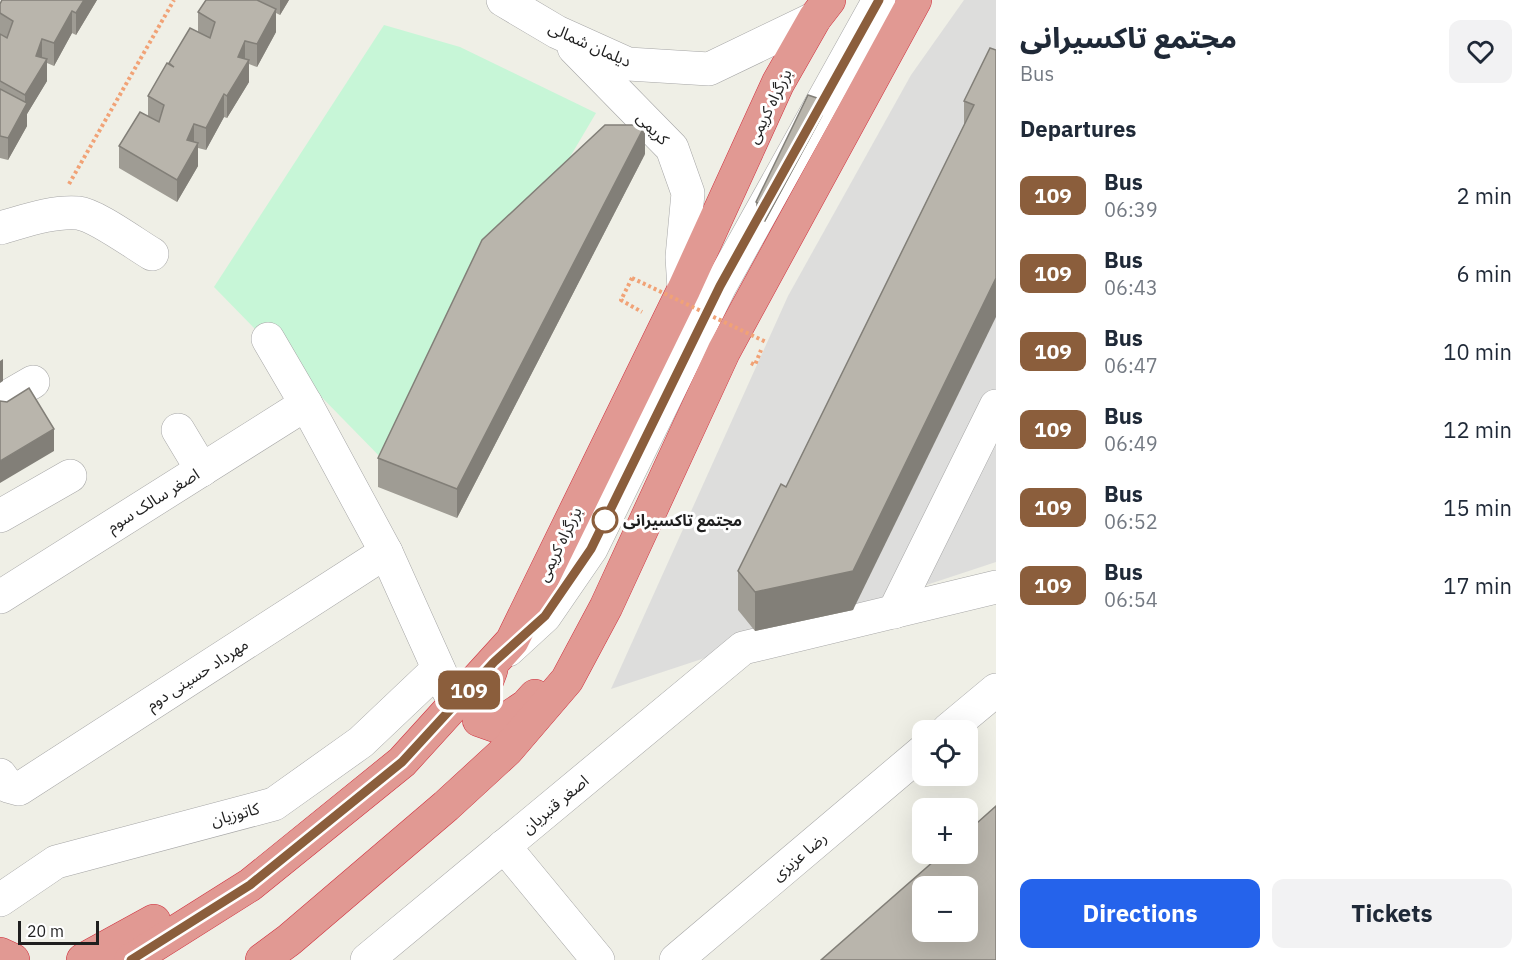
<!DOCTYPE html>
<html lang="en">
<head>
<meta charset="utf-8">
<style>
	body { margin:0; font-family:"IBM Plex Sans","Noto Sans Arabic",sans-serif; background:#f2f2f3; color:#1f2937; height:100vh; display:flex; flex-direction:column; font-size:22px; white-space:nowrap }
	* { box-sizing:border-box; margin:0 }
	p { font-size:20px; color:#747a83 }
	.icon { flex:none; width:33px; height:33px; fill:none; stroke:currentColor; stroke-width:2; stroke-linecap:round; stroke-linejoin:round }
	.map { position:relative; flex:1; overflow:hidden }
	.details { display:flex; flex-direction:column; background:#fff; width:540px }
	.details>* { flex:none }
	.badge { padding:0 12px; border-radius:9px; font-size:21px; line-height:39px }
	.tools { position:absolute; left:912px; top:720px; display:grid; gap:12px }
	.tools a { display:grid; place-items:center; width:66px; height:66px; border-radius:12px; background:#fff; box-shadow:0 6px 24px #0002; font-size:30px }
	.scale { position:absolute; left:18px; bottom:15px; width:81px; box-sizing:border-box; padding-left:6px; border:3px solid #1f1f1f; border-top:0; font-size:16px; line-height:21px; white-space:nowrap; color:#1f1f1f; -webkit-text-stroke:4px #fff; paint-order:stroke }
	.map>.badge { position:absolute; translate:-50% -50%; box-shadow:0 0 0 3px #fff }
	h2 { padding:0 24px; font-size:22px; line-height:54px }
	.round { display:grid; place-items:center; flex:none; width:63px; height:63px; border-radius:12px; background:#f2f2f3 }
	.head { display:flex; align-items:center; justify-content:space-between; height:102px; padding:0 24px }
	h1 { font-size:28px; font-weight:800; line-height:45px }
	.primary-button { display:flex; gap:12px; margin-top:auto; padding:12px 24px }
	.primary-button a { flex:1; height:69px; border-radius:12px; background:#2563eb; color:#fff; font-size:24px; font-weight:800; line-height:69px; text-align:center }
	.primary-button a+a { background:#f2f2f3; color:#1f2937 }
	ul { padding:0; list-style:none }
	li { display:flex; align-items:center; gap:18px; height:78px; padding:0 24px }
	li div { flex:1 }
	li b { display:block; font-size:22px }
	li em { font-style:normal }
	li .badge { min-width:66px; font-weight:700; text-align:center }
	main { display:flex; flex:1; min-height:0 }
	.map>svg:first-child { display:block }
</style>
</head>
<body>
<main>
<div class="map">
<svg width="996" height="960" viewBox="0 0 996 960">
	<rect width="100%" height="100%" fill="#efefe6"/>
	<!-- residential -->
	<polygon fill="#dddddc" points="964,0 996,0 996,562 611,689 788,296 911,75"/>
	<!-- park -->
	<polygon fill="#c7f6d7" points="384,25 460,47 596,113 388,465 214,287"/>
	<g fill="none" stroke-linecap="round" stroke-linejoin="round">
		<defs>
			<g id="minor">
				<polyline points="503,0 557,32 628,64 709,69 815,18"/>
				<polyline points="574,48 672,148 688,193 682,257 684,289"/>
				<path d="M0,228C25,221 52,211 78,213C96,215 135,244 152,254"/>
				<polyline points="268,339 306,404 386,552 448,690"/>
				<polyline points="0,401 33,382"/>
				<polyline points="178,430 202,470"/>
				<polyline points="0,516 70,476"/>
				<polyline points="0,597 306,404"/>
				<polyline points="894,612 996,406"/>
				<polyline points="508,650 545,616 591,549 720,286 879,0"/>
				<polyline points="948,730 996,690"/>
				<polyline points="0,775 8,786 19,789 386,552"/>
				<polyline points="504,846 598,960"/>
				<polyline points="0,900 56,862 274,804 361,742 438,669"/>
				<polyline points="367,960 743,648 996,587"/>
				<polyline points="676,960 922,752"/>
			</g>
			<g id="highway">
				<polyline points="491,670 482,694 479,720 496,726 526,706 535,696"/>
				<polyline points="0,954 13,960"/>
				<polyline points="83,960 154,921"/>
				<polyline points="131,960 250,885 402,762 512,641 684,289 778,83 815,18 829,0"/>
				<polyline points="262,960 289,940 446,806 507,750 567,680 606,607 724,351 915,0"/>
			</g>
		</defs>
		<!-- minor casing -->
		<use href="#minor" stroke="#a6a6a6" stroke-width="34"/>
		<!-- highway casing -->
		<use href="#highway" stroke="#d0313f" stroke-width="34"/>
		<!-- path -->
		<g stroke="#f1a276" stroke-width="4" stroke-dasharray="3 3" stroke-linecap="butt">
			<polyline points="69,184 174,0"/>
			<polyline points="632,278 621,300 642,312"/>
			<polyline points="751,363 755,365 761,350"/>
		</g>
		<!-- minor -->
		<use href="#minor" stroke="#fff" stroke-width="33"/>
		<!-- highway -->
		<use href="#highway" stroke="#e19993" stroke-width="33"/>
		<!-- path-bridge -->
		<polyline stroke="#f1a276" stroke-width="4" stroke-dasharray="3 3" stroke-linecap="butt" points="632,278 766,342"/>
	</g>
	<!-- wall -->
	<g fill="#9f9c94">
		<polygon points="2,0 97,0 76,35 72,33 54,66 47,63 47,81 27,114 27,126 8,160 0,158 0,176 0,4"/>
		<polygon points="206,0 289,0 280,15 276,13 276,32 257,67 249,64 249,82 227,118 224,117 206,150 198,148 198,166 177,202 119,168 119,146 148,116 148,96 169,64 169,63 198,32 198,12"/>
		<polygon points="990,48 853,610 755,631 738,610 738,571 786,487 964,125 964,101"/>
		<polygon points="823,115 765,222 756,218 756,202"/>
		<polygon points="645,154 457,518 378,487 378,458"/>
	</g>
	<!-- shaded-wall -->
	<g fill="#827f78">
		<polygon points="84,0 97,0 76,35 76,13"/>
		<polygon points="280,0 289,0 280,15"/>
		<polygon points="276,9 276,32 257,67 257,44"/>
		<polygon points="72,11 72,33 54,66 54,43"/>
		<polygon points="42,39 42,61 47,59 47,81 27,114 27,126 8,160 8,138 25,107 25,95 36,56"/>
		<polygon points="245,41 245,63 249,60 249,82 227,118 227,96 238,57"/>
		<polygon points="224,94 224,117 206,150 206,128"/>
		<polygon points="823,100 823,115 765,222 765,207"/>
		<polygon points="194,124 194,146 198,143 198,166 177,202 177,180 187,140"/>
		<polygon points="645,125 645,154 457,518 457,489"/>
		<polygon points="996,278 996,317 853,610 755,631 755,592"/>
		<polygon points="3,359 3,381 0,383 0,361"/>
		<polygon points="54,429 54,451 0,483 0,461"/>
	</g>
	<!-- building -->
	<g fill="#b9b5ac" stroke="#827f78" stroke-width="1.5" fill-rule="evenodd">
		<polygon points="2,0 84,0 76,13 72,11 54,43 42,39 36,56 47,59 25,95 0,81 0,34 7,38 13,21 0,13 0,4"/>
		<polygon points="206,0 257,0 276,9 257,44 245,41 238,57 249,60 227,96 224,94 206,128 194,124 187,140 198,143 177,180 119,146 140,112 159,122 164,105 148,96 167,63 174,67 169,63 190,28 210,38 215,22 198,12"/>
		<polygon points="990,48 996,50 996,278 853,571 755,592 738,571 781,484 786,487 974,105 964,101"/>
		<polygon points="0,89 27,103 8,138 0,136"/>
		<polygon points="808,95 823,100 765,207 756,202"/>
		<polygon points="605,125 645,125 457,489 378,458 482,240"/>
		<polygon points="29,388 54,429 0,461 0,401 7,402"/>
		<path d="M996,806V960H821L942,854H968V831ZM922,886H968V932H922Z"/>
	</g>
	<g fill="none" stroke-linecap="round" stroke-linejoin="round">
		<defs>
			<polyline id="line" points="131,960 250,885 402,762 494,662 545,616 591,549 720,286 879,0"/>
		</defs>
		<!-- line casing -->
		<use href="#line" stroke="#fff" stroke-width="14"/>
		<!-- line -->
		<use href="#line" stroke="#8b5e3c" stroke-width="9"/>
	</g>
	<!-- markers -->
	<circle fill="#fff" stroke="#8b5e3c" stroke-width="3" cx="605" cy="520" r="12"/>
	<g text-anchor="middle" stroke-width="6" stroke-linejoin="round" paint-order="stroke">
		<!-- street labels -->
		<g font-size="16" fill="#1f1f1f" stroke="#fff">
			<text transform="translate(590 44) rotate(24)" y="6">دیلمان شمالی</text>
			<text transform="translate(769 106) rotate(-64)" y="6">بزرگراه کریمی</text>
			<text transform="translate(653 128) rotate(46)" y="6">کریمی</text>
			<text transform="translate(153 500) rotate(-32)" y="6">اصغر سالک سوم</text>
			<text transform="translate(559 544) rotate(-64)" y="6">بزرگراه کریمی</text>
			<text transform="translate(197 674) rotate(-33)" y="6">مهرداد حسینی دوم</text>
			<text transform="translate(555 804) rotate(-40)" y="6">اصغر قنبریان</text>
			<text transform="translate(235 814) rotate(-15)" y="6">کاتوزیان</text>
			<text transform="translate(799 856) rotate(-40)" y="6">رضا عزیزی</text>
		</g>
		<!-- stop labels -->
		<g font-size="16" font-weight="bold" fill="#1f1f1f" stroke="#fff" text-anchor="start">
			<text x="623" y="526">مجتمع تاکسیرانی</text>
		</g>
	</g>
</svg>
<div class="tools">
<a><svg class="icon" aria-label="locate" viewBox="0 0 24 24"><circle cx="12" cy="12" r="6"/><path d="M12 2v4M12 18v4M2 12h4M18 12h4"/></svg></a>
<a>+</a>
<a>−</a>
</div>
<div class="scale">20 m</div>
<b class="badge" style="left:469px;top:690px;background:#8b5e3c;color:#fff">109</b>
</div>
<section class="details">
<div class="head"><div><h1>مجتمع تاکسیرانی</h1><p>Bus</p></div><a class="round"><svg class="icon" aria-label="heart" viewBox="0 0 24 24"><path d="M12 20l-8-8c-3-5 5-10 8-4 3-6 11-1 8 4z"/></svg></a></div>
<h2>Departures</h2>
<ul>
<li><span class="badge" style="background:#8b5e3c;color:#fff">109</span><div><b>Bus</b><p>06:39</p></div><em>2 min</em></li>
<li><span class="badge" style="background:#8b5e3c;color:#fff">109</span><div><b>Bus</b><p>06:43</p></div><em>6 min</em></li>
<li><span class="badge" style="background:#8b5e3c;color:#fff">109</span><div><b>Bus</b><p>06:47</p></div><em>10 min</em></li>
<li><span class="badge" style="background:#8b5e3c;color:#fff">109</span><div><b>Bus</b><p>06:49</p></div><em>12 min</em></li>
<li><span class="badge" style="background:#8b5e3c;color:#fff">109</span><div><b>Bus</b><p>06:52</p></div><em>15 min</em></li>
<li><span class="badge" style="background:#8b5e3c;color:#fff">109</span><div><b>Bus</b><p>06:54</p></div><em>17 min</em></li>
</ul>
<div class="primary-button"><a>Directions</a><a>Tickets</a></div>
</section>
</main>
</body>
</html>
